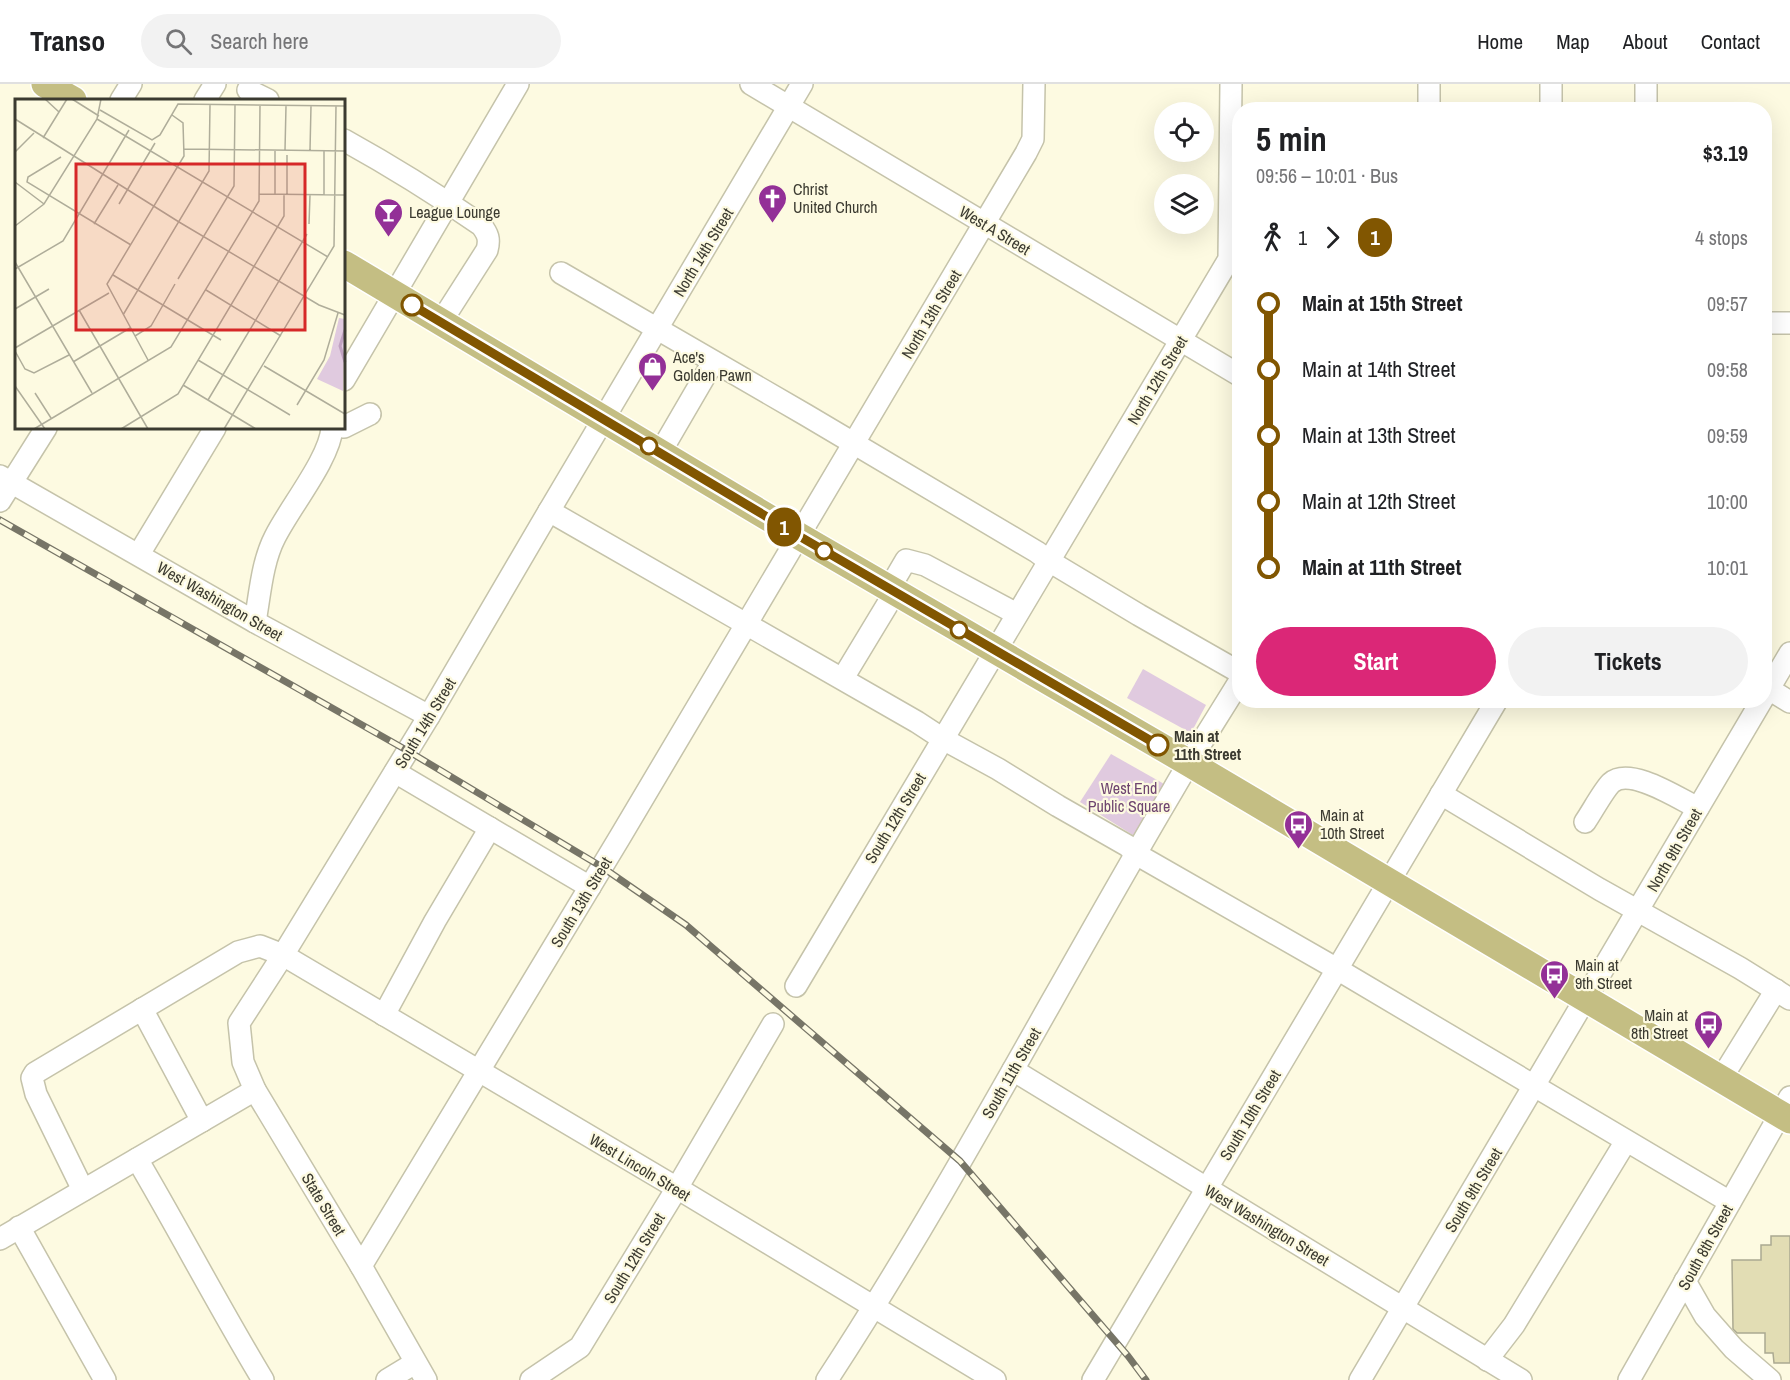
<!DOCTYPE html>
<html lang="en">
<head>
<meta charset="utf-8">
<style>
	body { margin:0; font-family:"Archivo Narrow",sans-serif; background:#f2f2f2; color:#202124; height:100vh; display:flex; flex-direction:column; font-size:22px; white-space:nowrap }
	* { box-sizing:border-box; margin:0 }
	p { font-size:20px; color:#757577 }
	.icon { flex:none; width:33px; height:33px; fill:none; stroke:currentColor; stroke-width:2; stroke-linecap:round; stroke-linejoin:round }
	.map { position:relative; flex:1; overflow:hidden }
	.drawer { position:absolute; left:1232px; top:18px; width:540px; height:606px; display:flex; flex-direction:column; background:#fff; border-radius:24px; box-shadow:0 6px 24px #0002 }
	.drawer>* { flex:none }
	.badge { padding:0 12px; border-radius:20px; font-size:21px; line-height:39px }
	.controls { position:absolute; left:1154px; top:18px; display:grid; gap:12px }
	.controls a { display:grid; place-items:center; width:60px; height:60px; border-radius:50%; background:#fff; box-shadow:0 6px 24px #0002; font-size:30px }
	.map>.badge { position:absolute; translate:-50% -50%; box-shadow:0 0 0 3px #fff }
	.legs { display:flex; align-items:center; gap:9px; height:66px; padding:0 24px; font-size:20px }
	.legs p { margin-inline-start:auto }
	.summary { display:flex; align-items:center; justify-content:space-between; height:102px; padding:0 24px }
	h1 { font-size:33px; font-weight:700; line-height:45px }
	.button { display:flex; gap:12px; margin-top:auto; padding:12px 24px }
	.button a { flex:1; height:69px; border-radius:36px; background:#db2777; color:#fff; font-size:24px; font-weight:700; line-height:69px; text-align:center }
	.button a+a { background:#f2f2f2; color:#202124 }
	ul { padding:0 24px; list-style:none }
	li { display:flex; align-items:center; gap:21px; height:66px; font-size:22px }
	li i { display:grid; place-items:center; width:9px; height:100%; margin:0 8px; background:currentColor }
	li i::after { content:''; width:15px; height:15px; margin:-8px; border:4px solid; border-radius:50%; background:#fff }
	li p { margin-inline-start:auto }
	li:first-child i { background:linear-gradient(#0000 50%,currentColor 0) }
	li:last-child i { background:linear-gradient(currentColor 50%,#0000 0) }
	header { display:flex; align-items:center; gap:36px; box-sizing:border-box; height:84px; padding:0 30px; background:#fff; border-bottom:2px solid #e0e0e0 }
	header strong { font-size:28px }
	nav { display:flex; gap:33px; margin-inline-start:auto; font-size:21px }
	.search { width:420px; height:54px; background:#f2f2f2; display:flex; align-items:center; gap:15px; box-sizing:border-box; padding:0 21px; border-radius:33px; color:#757577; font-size:22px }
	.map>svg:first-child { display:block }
</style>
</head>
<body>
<header>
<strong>Transo</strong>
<div class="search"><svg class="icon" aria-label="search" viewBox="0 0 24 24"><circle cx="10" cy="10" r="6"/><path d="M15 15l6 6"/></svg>Search here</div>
<nav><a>Home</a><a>Map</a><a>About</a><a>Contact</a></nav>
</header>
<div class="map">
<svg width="1790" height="1296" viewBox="0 0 1790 1296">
	<rect width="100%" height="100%" fill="#fdfae1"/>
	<!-- green -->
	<g fill="#e0cadf">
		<polygon points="1143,585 1206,621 1191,649 1127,614"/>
		<polygon points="1111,670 1173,705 1136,753 1080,718"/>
	</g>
	<!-- building -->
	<polygon fill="#e2ddb4" stroke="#aba991" stroke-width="1.5" points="1771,1152 1790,1152 1790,1279 1774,1279 1773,1269 1765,1269 1765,1249 1737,1249 1733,1245 1732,1176 1761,1176 1761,1161 1771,1161"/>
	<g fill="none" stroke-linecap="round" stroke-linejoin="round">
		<defs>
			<g id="minor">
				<polyline points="751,0 1239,291"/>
				<polyline points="248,6 268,16"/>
				<polyline points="121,16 131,0"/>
				<polyline points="205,16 215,0"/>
				<polyline points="1429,26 1429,0"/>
				<polyline points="1551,26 1551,0"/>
				<polyline points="1646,26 1646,0"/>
				<path d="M344,56C391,82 436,110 481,141C488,150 490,155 487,166L441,238"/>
				<polyline points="561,189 806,331 1037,468 1049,477 1139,531 1239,588"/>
				<polyline points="1764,239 1790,239"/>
				<polyline points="344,296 518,0"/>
				<polyline points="344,343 370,330"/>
				<polyline points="660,369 713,278"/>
				<polyline points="0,392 255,538 429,632"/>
				<polyline points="0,417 46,344"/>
				<polyline points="549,427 917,638 943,655 998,685 1058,722 1128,762 1136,770 1337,885 1730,1118"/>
				<polyline points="139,470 215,344"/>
				<polyline points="889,505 906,476 925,481 1017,530"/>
				<path d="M255,538C260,510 262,478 275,453C290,423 330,374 332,344"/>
				<polyline points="843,594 895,508"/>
				<polyline points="1764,602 1790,618"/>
				<polyline points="1764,613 1790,569"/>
				<polyline points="395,688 590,803"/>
				<polyline points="1441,710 1599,805 1740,884 1790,915"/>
				<path d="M1585,738C1592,728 1603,707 1611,699C1630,682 1679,715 1698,724"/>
				<polyline points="796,902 1229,175 1231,0"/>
				<polyline points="142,925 202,1037"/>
				<polyline points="384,931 435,837 490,744"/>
				<polyline points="1013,986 1521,1296"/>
				<polyline points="1721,995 1776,906"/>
				<path d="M137,1075C180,1148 219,1223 263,1296"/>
				<polyline points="83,1106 36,1010 32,994 35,989 238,868 260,862 283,871 677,1104 995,1296"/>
				<polyline points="19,1143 105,1296"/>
				<polyline points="0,1155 255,1006"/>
				<polyline points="361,1182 620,753 1026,69 1033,55 1034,0"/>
				<polyline points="1685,1197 1705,1232 1734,1265 1770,1296"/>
				<polyline points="1487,1276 1514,1241 1626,1057"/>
				<polyline points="387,1296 415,1279"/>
				<polyline points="426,1296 361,1182 255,1006 243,978 239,939 283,871 429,632 549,427 802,0"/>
				<polyline points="531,1296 580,1263 677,1104 773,940"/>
				<path d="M827,1296C952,1105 1057,902 1173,706C1194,669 1217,634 1239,598"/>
				<polyline points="1093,1296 1497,616"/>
				<polyline points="1360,1296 1762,616"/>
				<polyline points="1629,1296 1790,1013"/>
			</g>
			<g id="major">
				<polyline points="45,0 73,16"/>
				<polyline points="344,180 799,452 1189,679 1790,1036"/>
			</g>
		</defs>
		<!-- minor casing -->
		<use href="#minor" stroke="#c5c3aa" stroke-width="24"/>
		<!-- major casing -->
		<use href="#major" stroke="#fff" stroke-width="30"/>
		<!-- minor -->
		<use href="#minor" stroke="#fff" stroke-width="21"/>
		<!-- major -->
		<use href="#major" stroke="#c4be83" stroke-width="27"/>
		<defs>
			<polyline id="rail" points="0,436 408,667 602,783 686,841 960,1077 1128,1272 1146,1296"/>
		</defs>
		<!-- rail casing -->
		<use href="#rail" stroke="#777567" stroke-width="7"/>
		<!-- rail -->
		<use href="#rail" stroke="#fdfae1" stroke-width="4.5" stroke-dasharray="14" stroke-linecap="butt"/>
	</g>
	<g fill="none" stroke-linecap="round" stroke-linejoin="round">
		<defs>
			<polyline id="line-1" points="412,221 799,452 1158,661"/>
		</defs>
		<!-- line-1 casing -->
		<use href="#line-1" stroke="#fff" stroke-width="14"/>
		<!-- line-1 -->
		<use href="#line-1" stroke="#815601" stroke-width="9"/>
	</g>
	<!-- icons -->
	<defs>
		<symbol id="church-pin" viewBox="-11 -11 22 30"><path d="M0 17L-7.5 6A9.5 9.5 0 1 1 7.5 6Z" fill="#933097" stroke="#fdfae1"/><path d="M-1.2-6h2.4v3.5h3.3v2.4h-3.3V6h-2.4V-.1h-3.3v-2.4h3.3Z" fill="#fff"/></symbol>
		<symbol id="bar-pin" viewBox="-11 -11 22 30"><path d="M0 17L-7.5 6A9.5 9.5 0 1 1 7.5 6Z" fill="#933097" stroke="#fdfae1"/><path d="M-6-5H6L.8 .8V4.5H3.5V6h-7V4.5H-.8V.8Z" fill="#fff"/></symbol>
		<symbol id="shop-pin" viewBox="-11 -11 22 30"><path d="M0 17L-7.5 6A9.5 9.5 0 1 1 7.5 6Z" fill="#933097" stroke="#fdfae1"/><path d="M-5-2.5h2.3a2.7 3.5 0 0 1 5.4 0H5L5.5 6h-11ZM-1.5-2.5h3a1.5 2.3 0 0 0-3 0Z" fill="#fff"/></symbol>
		<symbol id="bus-pin" viewBox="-11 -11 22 30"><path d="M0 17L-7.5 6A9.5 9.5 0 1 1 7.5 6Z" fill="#933097" stroke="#fdfae1"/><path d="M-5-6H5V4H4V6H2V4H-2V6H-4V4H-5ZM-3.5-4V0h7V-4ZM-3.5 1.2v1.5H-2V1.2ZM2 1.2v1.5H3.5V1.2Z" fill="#fff"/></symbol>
	</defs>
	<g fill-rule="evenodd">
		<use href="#church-pin" x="756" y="98" width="33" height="45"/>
		<use href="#bar-pin" x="372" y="112" width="33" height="45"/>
		<use href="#shop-pin" x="636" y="266" width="33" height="45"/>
		<use href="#bus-pin" x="1282" y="724" width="33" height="45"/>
		<use href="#bus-pin" x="1538" y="874" width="33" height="45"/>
		<use href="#bus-pin" x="1692" y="924" width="33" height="45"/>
	</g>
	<!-- markers -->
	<g fill="#fff" stroke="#815601" stroke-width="3">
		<circle cx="412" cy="221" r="10"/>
		<circle cx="649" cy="362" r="8"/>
		<circle cx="824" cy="467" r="8"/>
		<circle cx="959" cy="546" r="8"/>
		<circle cx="1158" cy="661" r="10"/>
	</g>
	<g text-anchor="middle" stroke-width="4.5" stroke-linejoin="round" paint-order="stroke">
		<!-- poi labels -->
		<g font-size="16" fill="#3b3a30" stroke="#fdfae1" text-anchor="start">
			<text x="793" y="111">Christ<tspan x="793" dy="18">United Church</tspan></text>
			<text x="409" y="134">League Lounge</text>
			<text x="673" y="279">Ace's<tspan x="673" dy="18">Golden Pawn</tspan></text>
			<text x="1320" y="737">Main at<tspan x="1320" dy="18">10th Street</tspan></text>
			<text x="1575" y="887">Main at<tspan x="1575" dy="18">9th Street</tspan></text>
			<text x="1688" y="937" text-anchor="end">Main at<tspan x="1688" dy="18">8th Street</tspan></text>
		</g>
		<!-- street labels -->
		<g font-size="16" fill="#3b3a30" stroke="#fdfae1">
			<text transform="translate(995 146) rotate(31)" y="6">West A Street</text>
			<text transform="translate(703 168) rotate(-59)" y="6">North 14th Street</text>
			<text transform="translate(931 230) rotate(-59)" y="6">North 13th Street</text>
			<text transform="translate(1157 296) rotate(-59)" y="6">North 12th Street</text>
			<text transform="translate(220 517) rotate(30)" y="6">West Washington Street</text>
			<text transform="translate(425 639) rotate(-59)" y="6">South 14th Street</text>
			<text transform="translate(895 734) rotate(-59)" y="6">South 12th Street</text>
			<text transform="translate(1674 766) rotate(-60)" y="6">North 9th Street</text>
			<text transform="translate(581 818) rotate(-59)" y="6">South 13th Street</text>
			<text transform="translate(1011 989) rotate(-60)" y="6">South 11th Street</text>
			<text transform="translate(1250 1031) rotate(-59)" y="6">South 10th Street</text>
			<text transform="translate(640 1083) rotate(31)" y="6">West Lincoln Street</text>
			<text transform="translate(1473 1106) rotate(-59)" y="6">South 9th Street</text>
			<text transform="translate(324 1120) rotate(59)" y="6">State Street</text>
			<text transform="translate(1267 1141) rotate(31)" y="6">West Washington Street</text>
			<text transform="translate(1705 1163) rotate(-61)" y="6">South 8th Street</text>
			<text transform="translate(634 1174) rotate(-59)" y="6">South 12th Street</text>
		</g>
		<!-- stop labels -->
		<g font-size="16" font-weight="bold" fill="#3b3a30" stroke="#fdfae1" text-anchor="start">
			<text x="1174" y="658">Main at<tspan x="1174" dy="18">11th Street</tspan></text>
		</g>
		<!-- park labels -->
		<g font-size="16" fill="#6f4570" stroke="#fdfae1">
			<text x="1129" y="710">West End<tspan x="1129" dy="18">Public Square</tspan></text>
		</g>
	</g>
	<!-- overview -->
	<g transform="translate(15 15)">
		<rect width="330" height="330" fill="#fdfae1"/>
		<path d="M324,219L330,220L328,292L302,280L315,257Z" fill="#e0cadf"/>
		<path fill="none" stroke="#c0a2c1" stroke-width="3" d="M330,231L325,247L330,263"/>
		<path fill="none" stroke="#afad9a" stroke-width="1.5" d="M30,0L44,13M57,0L84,17M85,11L137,41L145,36L163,5L330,7M0,20L164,123L304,206L330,216M82,20L313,158M28,39L52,0M169,50L330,52M270,51L271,7M295,51L296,7M0,53L19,34M46,58L13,78L12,83L116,146M0,83L29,105M244,95L330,96M260,95V51M272,95V56M309,96V52M104,105L140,44M79,125L103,86M294,125L295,96M0,127L29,105L82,20L86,0M0,163L77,294M0,170L48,142L114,31M98,176L206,241M163,180L219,87L220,6M191,191L266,237M0,210L34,190M64,211L133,330M108,216L194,72L195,6M120,237L136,227L160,185M0,249L94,194M0,252L10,270L19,274L54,256M133,261L92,185L169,57L168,24L157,16M183,261L275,316M58,263L115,229M249,267L330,315M168,286L241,330M0,287L30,330M20,294L36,319M193,301L292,135M282,306L309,261L323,214M19,330L156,248L244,102L245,6M106,330L163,295L269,117V95M209,330L319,147L321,7"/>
		<path fill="#d62828" fill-opacity="0.15" stroke="#d62828" stroke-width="3" d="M61,65H290V231H61Z"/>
		<rect width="330" height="330" fill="none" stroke="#3b3a30" stroke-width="3"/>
	</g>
</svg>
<div class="controls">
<a><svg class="icon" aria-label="locate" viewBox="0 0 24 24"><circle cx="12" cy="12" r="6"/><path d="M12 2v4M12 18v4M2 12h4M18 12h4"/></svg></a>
<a><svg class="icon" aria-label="layers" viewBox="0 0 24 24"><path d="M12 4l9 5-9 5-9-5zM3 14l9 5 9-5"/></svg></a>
</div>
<b class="badge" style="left:784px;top:443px;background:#815601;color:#fff">1</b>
<section class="drawer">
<div class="summary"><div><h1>5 min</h1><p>09:56 – 10:01 · Bus</p></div><b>$3.19</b></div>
<div class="legs"><svg class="icon" aria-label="walk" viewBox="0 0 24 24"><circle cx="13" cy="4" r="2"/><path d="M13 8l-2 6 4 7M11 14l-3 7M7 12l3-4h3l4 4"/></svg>1<svg class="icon" aria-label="forward" viewBox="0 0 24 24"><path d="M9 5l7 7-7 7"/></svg><b class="badge" style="background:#815601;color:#fff">1</b><p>4 stops</p></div>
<ul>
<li><i style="color:#815601"></i><b>Main at 15th Street</b><p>09:57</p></li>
<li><i style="color:#815601"></i><span>Main at 14th Street</span><p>09:58</p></li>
<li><i style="color:#815601"></i><span>Main at 13th Street</span><p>09:59</p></li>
<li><i style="color:#815601"></i><span>Main at 12th Street</span><p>10:00</p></li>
<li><i style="color:#815601"></i><b>Main at 11th Street</b><p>10:01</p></li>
</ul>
<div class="button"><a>Start</a><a>Tickets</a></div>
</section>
</div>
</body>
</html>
